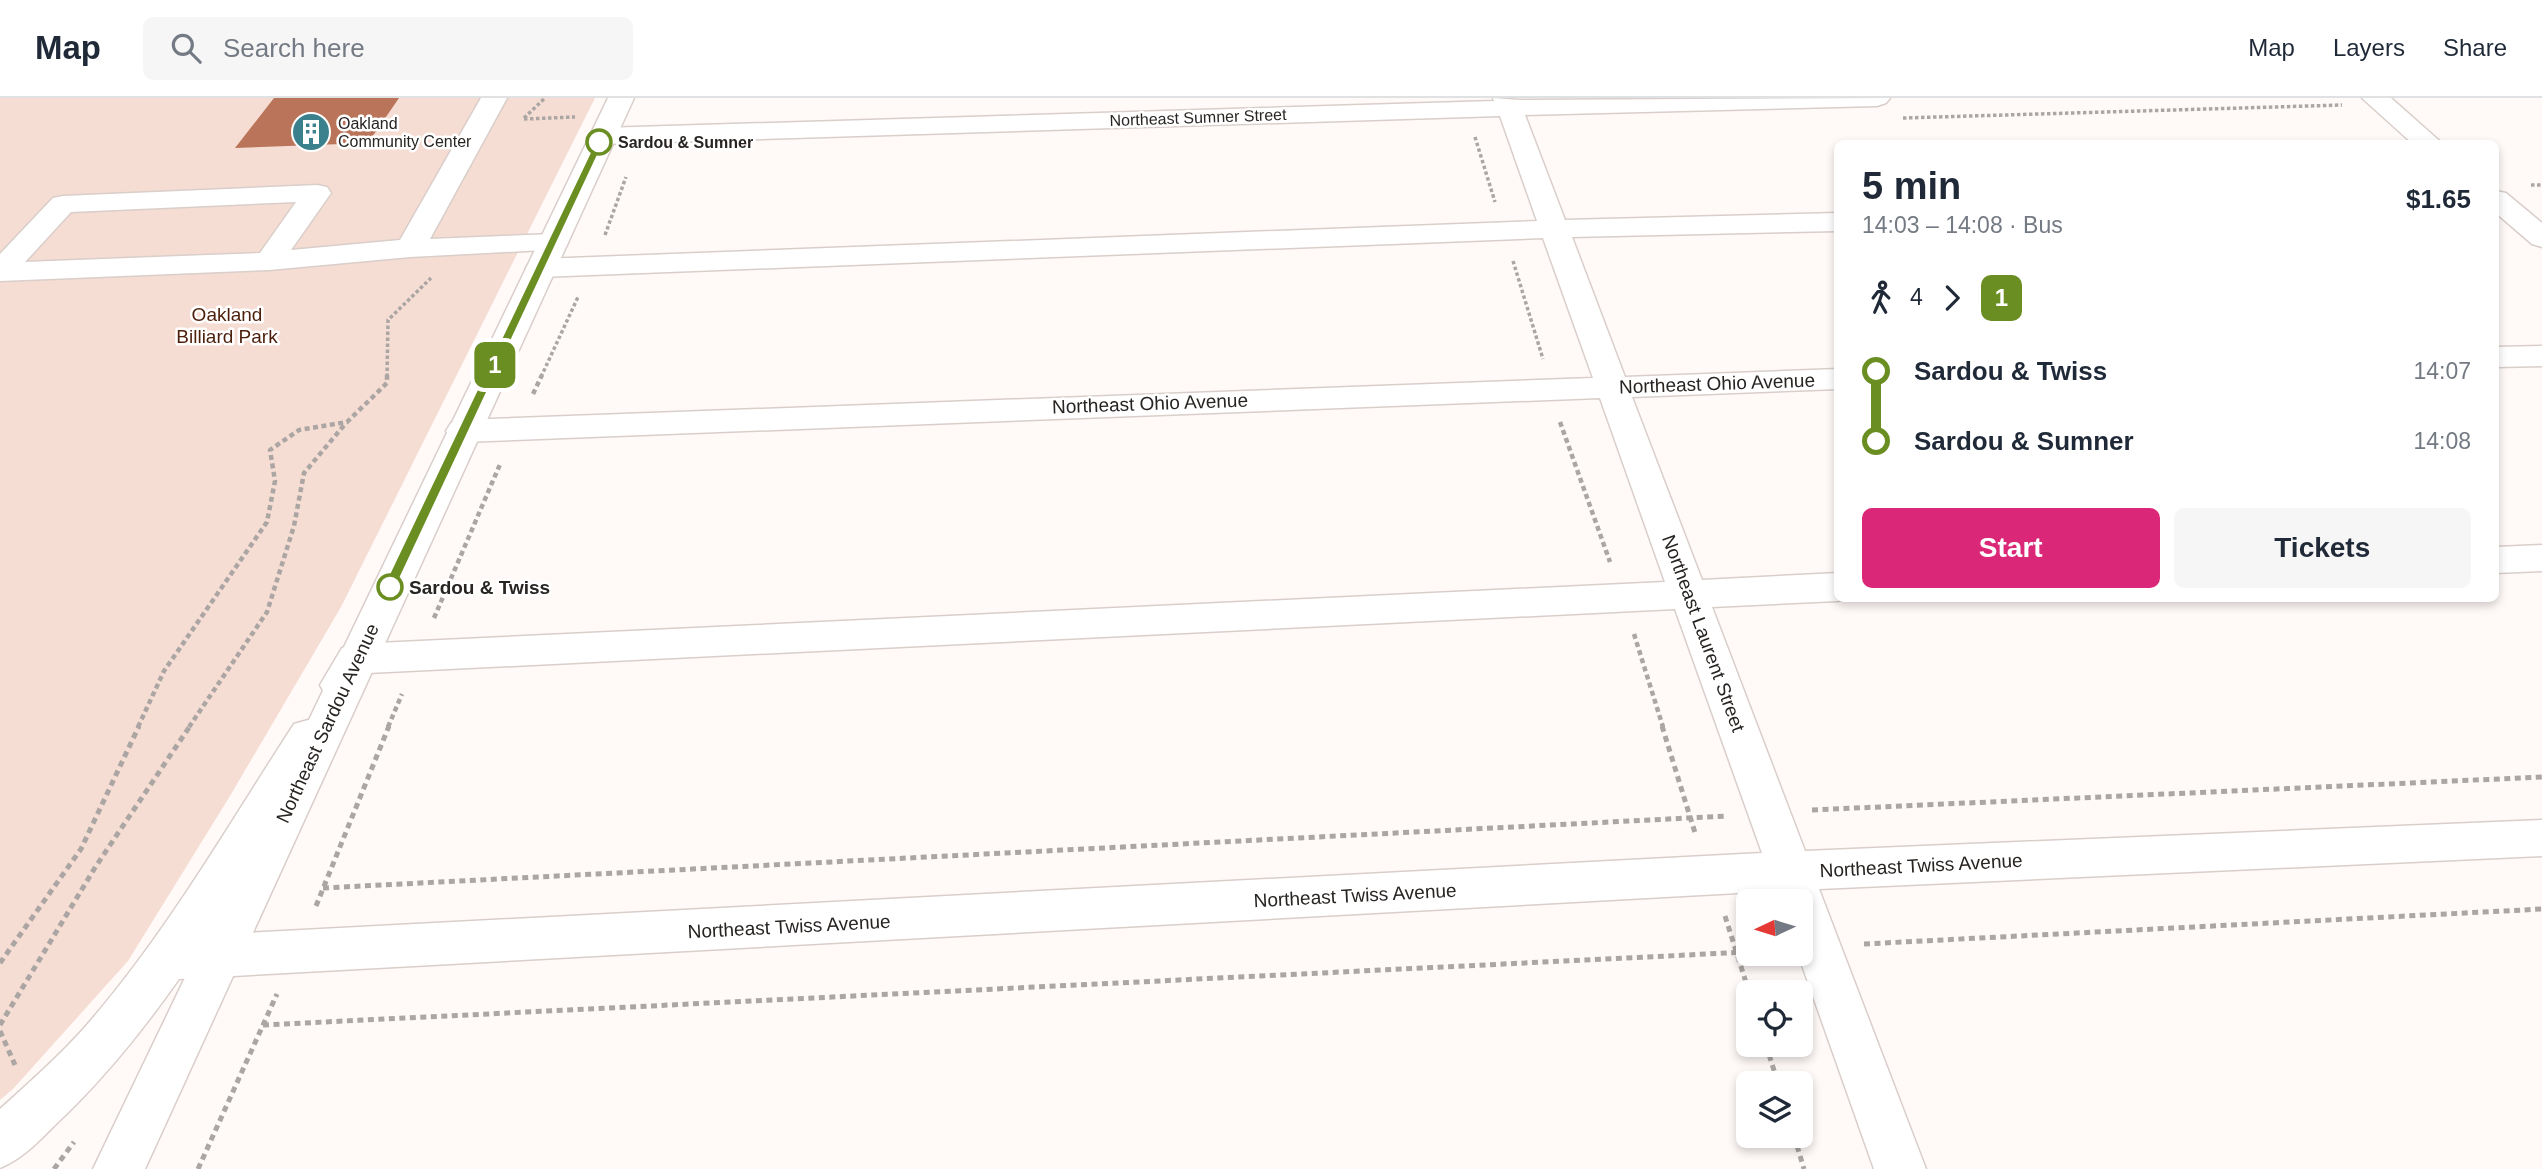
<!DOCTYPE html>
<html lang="en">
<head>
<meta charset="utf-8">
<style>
	body { margin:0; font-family:Arial,sans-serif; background:#f6f6f7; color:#1f2937; height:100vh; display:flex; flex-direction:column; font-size:26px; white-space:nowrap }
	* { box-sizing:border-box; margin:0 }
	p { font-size:23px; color:#747a83 }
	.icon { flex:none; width:38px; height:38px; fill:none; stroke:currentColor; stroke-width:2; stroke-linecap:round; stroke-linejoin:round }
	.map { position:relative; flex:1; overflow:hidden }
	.drawer { position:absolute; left:1834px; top:42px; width:665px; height:462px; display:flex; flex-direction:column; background:#fff; border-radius:10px; box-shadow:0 4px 10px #0003 }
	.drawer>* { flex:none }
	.badge { padding:0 14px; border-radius:10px; font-size:24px; line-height:46px }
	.needle { width:46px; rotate:266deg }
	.tools { position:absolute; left:1736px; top:791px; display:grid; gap:14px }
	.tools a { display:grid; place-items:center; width:77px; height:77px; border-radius:10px; background:#fff; box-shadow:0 4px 10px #0003; font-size:35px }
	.map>.badge { position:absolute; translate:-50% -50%; box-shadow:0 0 0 4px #fff }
	.legs { display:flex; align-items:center; gap:10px; height:77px; padding:0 28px; font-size:23px }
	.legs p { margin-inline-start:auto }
	.headline { display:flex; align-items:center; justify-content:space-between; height:119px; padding:0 28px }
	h1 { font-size:38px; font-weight:800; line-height:52px }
	.action { display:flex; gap:14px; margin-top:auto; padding:14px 28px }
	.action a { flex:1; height:80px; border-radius:10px; background:#db2777; color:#fff; font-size:28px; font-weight:800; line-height:80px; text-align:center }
	.action a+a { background:#f6f6f7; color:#1f2937 }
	ul { padding:0 28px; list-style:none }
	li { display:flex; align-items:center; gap:24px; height:70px; font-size:26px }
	li i { display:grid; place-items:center; width:10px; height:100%; margin:0 9px; background:currentColor }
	li i::after { content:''; width:18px; height:18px; margin:-9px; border:5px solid; border-radius:50%; background:#fff }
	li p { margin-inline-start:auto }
	li:first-child i { background:linear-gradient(#0000 50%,currentColor 0) }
	li:last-child i { background:linear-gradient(currentColor 50%,#0000 0) }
	header { display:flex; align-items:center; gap:42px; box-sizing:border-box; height:98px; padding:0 35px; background:#fff; border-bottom:2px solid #e0e1e3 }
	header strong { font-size:33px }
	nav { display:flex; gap:38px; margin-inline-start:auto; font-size:24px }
	.search { width:490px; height:63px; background:#f6f6f7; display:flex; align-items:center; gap:18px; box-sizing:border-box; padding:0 24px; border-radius:10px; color:#747a83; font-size:26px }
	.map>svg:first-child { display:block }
</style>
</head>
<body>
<header>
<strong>Map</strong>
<div class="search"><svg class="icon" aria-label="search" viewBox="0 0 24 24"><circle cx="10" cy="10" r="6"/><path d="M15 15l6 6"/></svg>Search here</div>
<nav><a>Map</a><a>Layers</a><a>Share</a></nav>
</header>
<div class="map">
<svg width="2542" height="1071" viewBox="0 0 2542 1071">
	<rect width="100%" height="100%" fill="#fffaf8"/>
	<!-- green -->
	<polygon fill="#f6ddd3" points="0,0 595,0 341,509 230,698 128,863 13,991 0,1002"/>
	<!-- building -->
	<polygon fill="#b97459" points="274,0 399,0 368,45 235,50"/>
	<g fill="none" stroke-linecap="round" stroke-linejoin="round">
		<defs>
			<g id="minor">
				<path d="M481,0H507L430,141L553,136L563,139L568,145L563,151L410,159L269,172L0,183V156L53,100L63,98L317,87L327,89L331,95L291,152L400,142ZM296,104L260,155L25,164L71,114Z"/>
				<path d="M1493,0L1520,2L1890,0L1886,5L1877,8L1525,17L1565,122L1838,115V133L1572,139L1625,279L1838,271V291L1632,299L1702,482L1838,475V500H1845L1838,503L1712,509L1805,753L2542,722V758L1819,791L1926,1071H1874L1798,856H1801V803H1779L1775,793L179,881C141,935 102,983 54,1028C37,1045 22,1061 0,1070V1011C32,982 64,954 92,921C169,831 229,726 294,626L308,622L322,626L328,638L208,837L1762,755L1675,511L368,575L354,598L340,602L326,598L320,587L342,550L356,546L1665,484L1600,300L463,344L451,341L446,333L451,325L463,322L1593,280L1543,140L541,179L531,176L526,170L531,164L541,161L1537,123L1500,18L602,46L593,44L589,38L593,32L602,30L1494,3Z"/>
				<polygon points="2362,0 2391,0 2443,46 2413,46"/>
				<polygon points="2496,93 2506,95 2542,125 2542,149 2532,146 2496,115"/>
				<polygon points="2542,248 2542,268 2496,269 2496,249"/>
				<polygon points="2542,447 2542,473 2496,475 2496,449"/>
			</g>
			<polygon id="major" points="608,0 634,0 145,1071 93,1071"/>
		</defs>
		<!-- minor casing -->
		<use href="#minor" stroke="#d9ceca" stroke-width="3"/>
		<!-- major casing -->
		<use href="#major" stroke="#d9ceca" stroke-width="3"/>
		<!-- path-far2 -->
		<g stroke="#aba6a4" stroke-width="3.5" stroke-dasharray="3.5 2.5" stroke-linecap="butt">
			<polyline points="524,20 545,0"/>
			<polyline points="1903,20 2342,7"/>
			<polyline points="524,21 575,19"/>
			<polyline points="1475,39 1495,104"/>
			<polyline points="2531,87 2542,87"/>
			<polyline points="605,137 626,79"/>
			<polyline points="1513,163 1543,261"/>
			<polyline points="387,279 388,222 431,180"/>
			<polyline points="541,279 578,199"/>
		</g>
		<!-- path-far1 -->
		<g stroke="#aba6a4" stroke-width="4.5" stroke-dasharray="5 3.5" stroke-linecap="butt">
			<polyline points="533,296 542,277"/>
			<polyline points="1560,324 1610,464"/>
			<polyline points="434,520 501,364"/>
			<polyline points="1634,536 1663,629"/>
			<polyline points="138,629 164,573 267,424 275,383 270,352 299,332 347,324 387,285 387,277"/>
			<polyline points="189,629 267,514 294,428 304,375 346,325"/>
			<polyline points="388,629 402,596"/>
		</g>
		<!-- path -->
		<g stroke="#aba6a4" stroke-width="5" stroke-dasharray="6 4.5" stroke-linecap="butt">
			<polyline points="1662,628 1696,738"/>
			<polyline points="1812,712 2542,679"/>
			<polyline points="323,790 1727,718"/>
			<polyline points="316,808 389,628"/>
			<polyline points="1725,818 1749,894"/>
			<polyline points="1864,846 2542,811"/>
			<polyline points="0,865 81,751 139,628"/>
			<polyline points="0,927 96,768 190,628"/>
			<polyline points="263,927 1748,854"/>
			<polyline points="0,933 15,967"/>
			<polyline points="1766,947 1778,985"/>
			<polyline points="1794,1038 1804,1071"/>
			<polyline points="54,1071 74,1044"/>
			<polyline points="198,1071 277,896"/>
		</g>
		<!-- minor -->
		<use href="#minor" fill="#fff" fill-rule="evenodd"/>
		<!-- major -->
		<use href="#major" fill="#fff" fill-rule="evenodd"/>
	</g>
	<!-- line-1 -->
	<polygon fill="#6b8e23" stroke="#fff" stroke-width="2" points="599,42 604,44 396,489 390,494 385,493 383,489 595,44"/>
	<!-- icons -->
	<defs>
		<symbol id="building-disc" viewBox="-11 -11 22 22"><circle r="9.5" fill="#3b818d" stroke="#fff"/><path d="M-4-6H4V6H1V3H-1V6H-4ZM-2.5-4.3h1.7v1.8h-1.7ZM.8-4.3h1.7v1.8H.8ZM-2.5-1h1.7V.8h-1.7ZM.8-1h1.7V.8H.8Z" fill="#fff"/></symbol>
	</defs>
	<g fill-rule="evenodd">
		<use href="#building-disc" x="289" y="12" width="44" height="44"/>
	</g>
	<!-- markers -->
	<g fill="#fff" stroke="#6b8e23" stroke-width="3.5">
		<circle cx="599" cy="44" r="12"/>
		<circle cx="390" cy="489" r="12"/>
	</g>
	<g text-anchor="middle" stroke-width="5" stroke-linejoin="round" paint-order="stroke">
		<!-- far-street labels -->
		<g font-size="16" fill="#282422" stroke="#fff">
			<text transform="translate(1198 19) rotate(-2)" y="6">Northeast Sumner Street</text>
		</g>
		<!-- far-poi labels -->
		<g font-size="16" fill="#282422" stroke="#fff" text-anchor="start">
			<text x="338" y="31">Oakland<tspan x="338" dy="18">Community Center</tspan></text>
		</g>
		<!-- far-stop labels -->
		<g font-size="16" font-weight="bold" fill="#282422" stroke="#fff" text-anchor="start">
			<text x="618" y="50">Sardou &amp; Sumner</text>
		</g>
		<!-- park labels -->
		<g font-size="19" fill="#4c1f0b" stroke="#fff">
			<text x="227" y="223">Oakland<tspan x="227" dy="22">Billiard Park</tspan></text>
		</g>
		<!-- street labels -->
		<g font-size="19" fill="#282422" stroke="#fff">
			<text transform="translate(1717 285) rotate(-2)" y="7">Northeast Ohio Avenue</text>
			<text transform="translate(1150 305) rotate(-2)" y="7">Northeast Ohio Avenue</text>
			<text transform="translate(1704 535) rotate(70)" y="7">Northeast Laurent Street</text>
			<text transform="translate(327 625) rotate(-65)" y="7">Northeast Sardou Avenue</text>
			<text transform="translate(1921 767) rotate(-3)" y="7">Northeast Twiss Avenue</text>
			<text transform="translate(1355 797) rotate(-3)" y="7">Northeast Twiss Avenue</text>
			<text transform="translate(789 828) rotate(-3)" y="7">Northeast Twiss Avenue</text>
		</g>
		<!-- stop labels -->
		<g font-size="19" font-weight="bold" fill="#282422" stroke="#fff" text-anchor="start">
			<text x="409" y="496">Sardou &amp; Twiss</text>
		</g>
	</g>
</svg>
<div class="tools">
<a><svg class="needle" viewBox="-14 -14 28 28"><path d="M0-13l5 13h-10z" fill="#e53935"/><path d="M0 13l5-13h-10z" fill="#747a83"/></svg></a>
<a><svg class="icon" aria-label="locate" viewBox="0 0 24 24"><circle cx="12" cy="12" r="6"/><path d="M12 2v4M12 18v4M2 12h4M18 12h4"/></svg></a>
<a><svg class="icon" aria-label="layers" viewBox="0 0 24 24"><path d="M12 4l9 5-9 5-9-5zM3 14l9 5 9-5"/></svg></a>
</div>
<b class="badge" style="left:495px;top:267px;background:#6b8e23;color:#fff">1</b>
<section class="drawer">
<div class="headline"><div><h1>5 min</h1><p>14:03 – 14:08 · Bus</p></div><b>$1.65</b></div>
<div class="legs"><svg class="icon" aria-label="walk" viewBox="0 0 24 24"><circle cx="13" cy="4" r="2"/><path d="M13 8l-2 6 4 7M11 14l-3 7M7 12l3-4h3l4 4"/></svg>4<svg class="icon" aria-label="forward" viewBox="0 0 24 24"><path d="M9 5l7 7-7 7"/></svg><b class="badge" style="background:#6b8e23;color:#fff">1</b></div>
<ul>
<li><i style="color:#6b8e23"></i><b>Sardou &amp; Twiss</b><p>14:07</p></li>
<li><i style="color:#6b8e23"></i><b>Sardou &amp; Sumner</b><p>14:08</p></li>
</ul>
<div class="action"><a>Start</a><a>Tickets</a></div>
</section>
</div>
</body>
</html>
